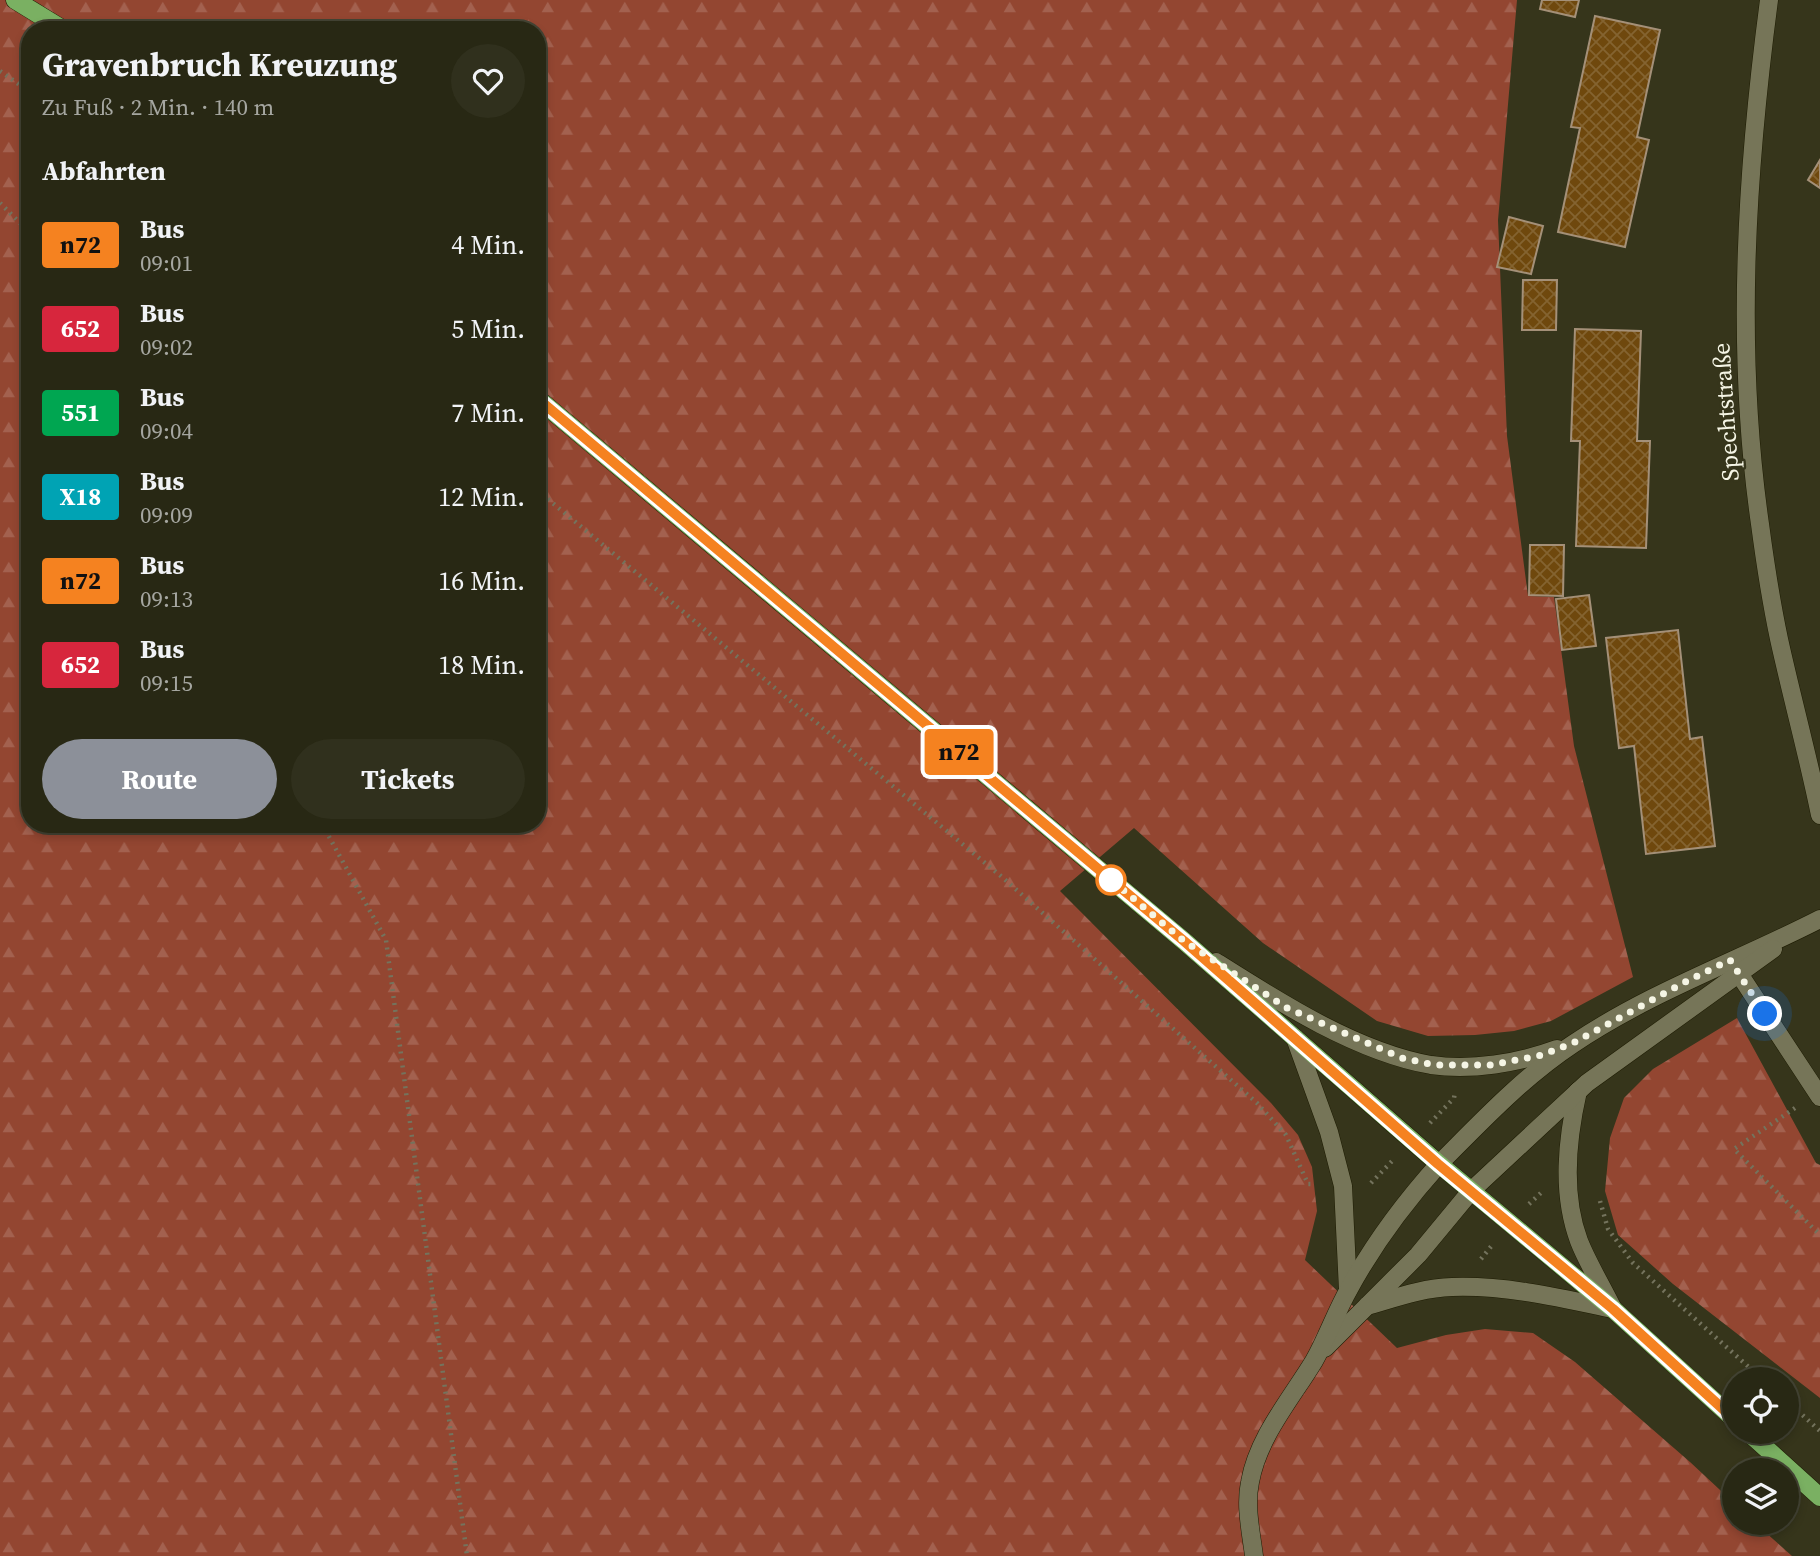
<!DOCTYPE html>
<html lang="de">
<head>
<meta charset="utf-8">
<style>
	body { margin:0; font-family:"Source Serif 4",serif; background:#30301d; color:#f1f3f6; height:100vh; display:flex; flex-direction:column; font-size:26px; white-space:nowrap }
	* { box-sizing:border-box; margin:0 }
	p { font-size:23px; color:#a5a6a0 }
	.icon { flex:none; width:38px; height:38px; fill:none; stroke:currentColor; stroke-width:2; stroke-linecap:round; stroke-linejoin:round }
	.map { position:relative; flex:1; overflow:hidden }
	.side { position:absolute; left:21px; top:21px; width:525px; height:812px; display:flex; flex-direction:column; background:#282814; border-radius:28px; box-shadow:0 4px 10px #0003,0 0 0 2px #444434 }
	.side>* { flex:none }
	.badge { padding:0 14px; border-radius:5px; font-size:24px; line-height:46px }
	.controls { position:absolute; left:1722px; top:1367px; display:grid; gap:14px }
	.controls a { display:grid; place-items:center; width:77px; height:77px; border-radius:50%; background:#282814; box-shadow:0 4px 10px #0003,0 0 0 2px #444434; font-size:35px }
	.you { position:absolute; width:35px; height:35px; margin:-18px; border:5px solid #fff; border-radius:50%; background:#1a73e8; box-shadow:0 0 0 10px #1a73e833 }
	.map>.badge { position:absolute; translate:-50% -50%; box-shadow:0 0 0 4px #fff }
	h2 { padding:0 21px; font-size:26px; line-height:63px }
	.round { display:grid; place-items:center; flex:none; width:74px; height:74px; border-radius:37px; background:#30301d }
	.headline { display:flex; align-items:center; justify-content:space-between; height:119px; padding:0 21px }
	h1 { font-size:33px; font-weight:700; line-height:52px }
	.cta { display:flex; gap:14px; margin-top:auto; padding:14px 21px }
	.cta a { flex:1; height:80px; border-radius:42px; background:#8c9099; color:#fff; font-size:28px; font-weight:700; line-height:80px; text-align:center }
	.cta a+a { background:#30301d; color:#f1f3f6 }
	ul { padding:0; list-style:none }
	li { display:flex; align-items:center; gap:21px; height:84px; padding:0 21px }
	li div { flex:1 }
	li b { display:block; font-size:26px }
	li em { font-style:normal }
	li .badge { min-width:77px; font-weight:700; text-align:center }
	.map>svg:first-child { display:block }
</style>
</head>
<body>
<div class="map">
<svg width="1820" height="1556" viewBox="0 0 1820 1556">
	<defs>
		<pattern id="forest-firs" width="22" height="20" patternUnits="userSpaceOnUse" patternTransform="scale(1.75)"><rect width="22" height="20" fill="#934631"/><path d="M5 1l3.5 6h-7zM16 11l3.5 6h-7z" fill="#a3614f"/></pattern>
		<pattern id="building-cross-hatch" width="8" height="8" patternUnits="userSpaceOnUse" patternTransform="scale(1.75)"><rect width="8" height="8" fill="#6f480d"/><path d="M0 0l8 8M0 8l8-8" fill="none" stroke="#846330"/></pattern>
	</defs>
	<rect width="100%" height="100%" fill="#36351b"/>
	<!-- forest -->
	<g fill="url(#forest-firs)" fill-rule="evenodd">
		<path d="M0,0H1517L1498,220L1507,436L1528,596L1554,597L1574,746L1633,977L1551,1021L1514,1031L1475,1035L1428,1036L1377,1021L1263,943L1134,828L1060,891L1271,1103L1298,1135L1312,1167L1317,1211L1305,1260L1397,1348L1446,1335L1485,1329L1533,1333L1575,1362L1690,1462L1734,1503V1522L1755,1523L1792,1556H0ZM30,30H537V824H30Z"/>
		<polygon points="1737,1018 1816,1163 1820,1165 1820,1398 1673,1284 1618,1235 1605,1191 1610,1138 1624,1098 1653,1069"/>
	</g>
	<!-- building -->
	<g fill="url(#building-cross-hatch)" stroke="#a49078" stroke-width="2">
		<polygon points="1542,0 1579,0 1575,17 1540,9"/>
		<polygon points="1595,16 1660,30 1637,137 1649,140 1625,247 1558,232 1580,128 1571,127"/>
		<polygon points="1820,160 1820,188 1808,180"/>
		<polygon points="1509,217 1543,226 1531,274 1497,267"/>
		<polygon points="1523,280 1557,280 1556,330 1522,330"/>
		<polygon points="1575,329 1641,331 1637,441 1650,441 1646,548 1576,546 1580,441 1571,441"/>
		<polygon points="1530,545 1564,545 1563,596 1529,595"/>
		<polygon points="1589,595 1596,646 1562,650 1556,599"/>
		<polygon points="1678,630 1690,739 1702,737 1715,846 1646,854 1634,746 1619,748 1606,638"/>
	</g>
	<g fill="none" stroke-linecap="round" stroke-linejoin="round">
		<defs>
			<g id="lane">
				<polyline points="1732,963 1820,1097"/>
				<polyline points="1295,1038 1329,1132 1343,1186 1348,1290"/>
				<path d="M1367,1306C1395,1298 1422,1288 1452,1287C1506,1285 1561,1298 1613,1309"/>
				<polyline points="1325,1348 1418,1255 1471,1191"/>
				<path d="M1254,1556C1251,1532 1245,1506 1250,1482C1258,1437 1291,1399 1314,1361C1327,1338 1336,1312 1349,1289C1374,1243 1404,1203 1439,1164"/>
			</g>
			<g id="street">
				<path d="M1769,0C1746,174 1735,350 1760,524C1765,562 1771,601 1779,639C1792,698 1808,756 1820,815"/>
				<path d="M1216,962C1279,1002 1357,1052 1431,1065C1471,1071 1519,1063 1557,1049"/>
				<path d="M1578,1091C1567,1139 1561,1193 1579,1241C1588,1264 1602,1286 1613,1309"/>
				<path d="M1439,1164C1481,1122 1523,1077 1573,1044C1650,992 1738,961 1820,919"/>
				<polyline points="1471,1191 1587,1083 1773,949"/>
			</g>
			<g id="primary">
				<polyline points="15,0 64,30"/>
				<polyline points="537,398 1184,941 1439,1164 1613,1309 1734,1419"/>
				<polyline points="1748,1432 1820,1497"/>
			</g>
		</defs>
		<!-- lane casing -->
		<use href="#lane" stroke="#1e1c03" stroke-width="19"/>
		<!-- street casing -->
		<use href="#street" stroke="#1e1c03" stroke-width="19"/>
		<!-- primary casing -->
		<use href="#primary" stroke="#1e1c03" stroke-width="19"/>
		<!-- path -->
		<g stroke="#74735d" stroke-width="4.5" stroke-dasharray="2 5" stroke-linecap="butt">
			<polyline points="0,71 30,92"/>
			<polyline points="0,203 30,233"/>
			<polyline points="537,490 1002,877 1257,1103 1286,1135 1308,1184 1315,1184"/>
			<polyline points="322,824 386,940 467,1556"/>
			<polyline points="1795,1108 1734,1149 1820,1235"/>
			<polyline points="1430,1123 1454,1098 1455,1092"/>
			<polyline points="1371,1183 1394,1159"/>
			<polyline points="1600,1201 1608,1229 1633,1263 1762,1379"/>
			<polyline points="1529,1204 1543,1191"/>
			<polyline points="1481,1259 1493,1244"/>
			<polyline points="1787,1401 1820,1431"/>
		</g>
		<!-- lane -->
		<use href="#lane" stroke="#767558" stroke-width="18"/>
		<!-- street -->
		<use href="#street" stroke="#767558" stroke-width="18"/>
		<!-- primary -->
		<use href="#primary" stroke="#7ab062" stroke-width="18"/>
	</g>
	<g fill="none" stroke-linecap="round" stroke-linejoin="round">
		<defs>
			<polyline id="line" points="537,398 1184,941 1438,1164 1613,1309 1734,1419"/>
		</defs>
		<!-- line casing -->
		<use href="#line" stroke="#fff" stroke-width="16"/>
		<!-- line -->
		<use href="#line" stroke="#f58220" stroke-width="10"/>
		<!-- walk -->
		<polyline stroke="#f5f5e5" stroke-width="7" stroke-dasharray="0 12.6" points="1111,880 1103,873 1184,941 1287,1008 1402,1058 1434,1065 1491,1065 1542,1055 1573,1043 1689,980 1730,960 1765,1014"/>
	</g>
	<!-- markers -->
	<circle fill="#fff" stroke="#f58220" stroke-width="3.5" cx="1111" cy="880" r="14"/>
	<g text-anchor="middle" stroke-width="5" stroke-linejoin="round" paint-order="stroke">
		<!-- street labels -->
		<g font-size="24" fill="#f5f5e5" stroke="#36351b">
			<text transform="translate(1726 412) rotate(-94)" y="8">Spechtstraße</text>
		</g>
	</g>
</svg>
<div class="controls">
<a><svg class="icon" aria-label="locate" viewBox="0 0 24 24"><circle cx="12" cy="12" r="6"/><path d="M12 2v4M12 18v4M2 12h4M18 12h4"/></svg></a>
<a><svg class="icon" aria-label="layers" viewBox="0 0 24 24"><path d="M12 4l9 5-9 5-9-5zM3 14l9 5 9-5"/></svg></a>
</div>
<div class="you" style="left:1765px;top:1014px"></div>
<b class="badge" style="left:959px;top:752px;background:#f58220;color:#111">n72</b>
<section class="side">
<div class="headline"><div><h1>Gravenbruch Kreuzung</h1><p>Zu Fuß · 2 Min. · 140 m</p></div><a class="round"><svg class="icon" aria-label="heart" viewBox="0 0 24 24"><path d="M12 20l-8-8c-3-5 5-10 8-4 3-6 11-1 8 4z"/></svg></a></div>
<h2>Abfahrten</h2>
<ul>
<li><span class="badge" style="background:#f58220;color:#111">n72</span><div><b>Bus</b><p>09:01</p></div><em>4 Min.</em></li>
<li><span class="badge" style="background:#d7263d;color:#fff">652</span><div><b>Bus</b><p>09:02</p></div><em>5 Min.</em></li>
<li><span class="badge" style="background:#00a651;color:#fff">551</span><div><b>Bus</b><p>09:04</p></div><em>7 Min.</em></li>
<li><span class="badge" style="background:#00a3b4;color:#fff">X18</span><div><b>Bus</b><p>09:09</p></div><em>12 Min.</em></li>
<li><span class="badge" style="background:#f58220;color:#111">n72</span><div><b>Bus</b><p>09:13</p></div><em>16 Min.</em></li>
<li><span class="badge" style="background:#d7263d;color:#fff">652</span><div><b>Bus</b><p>09:15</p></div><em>18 Min.</em></li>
</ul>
<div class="cta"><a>Route</a><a>Tickets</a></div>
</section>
</div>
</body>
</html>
